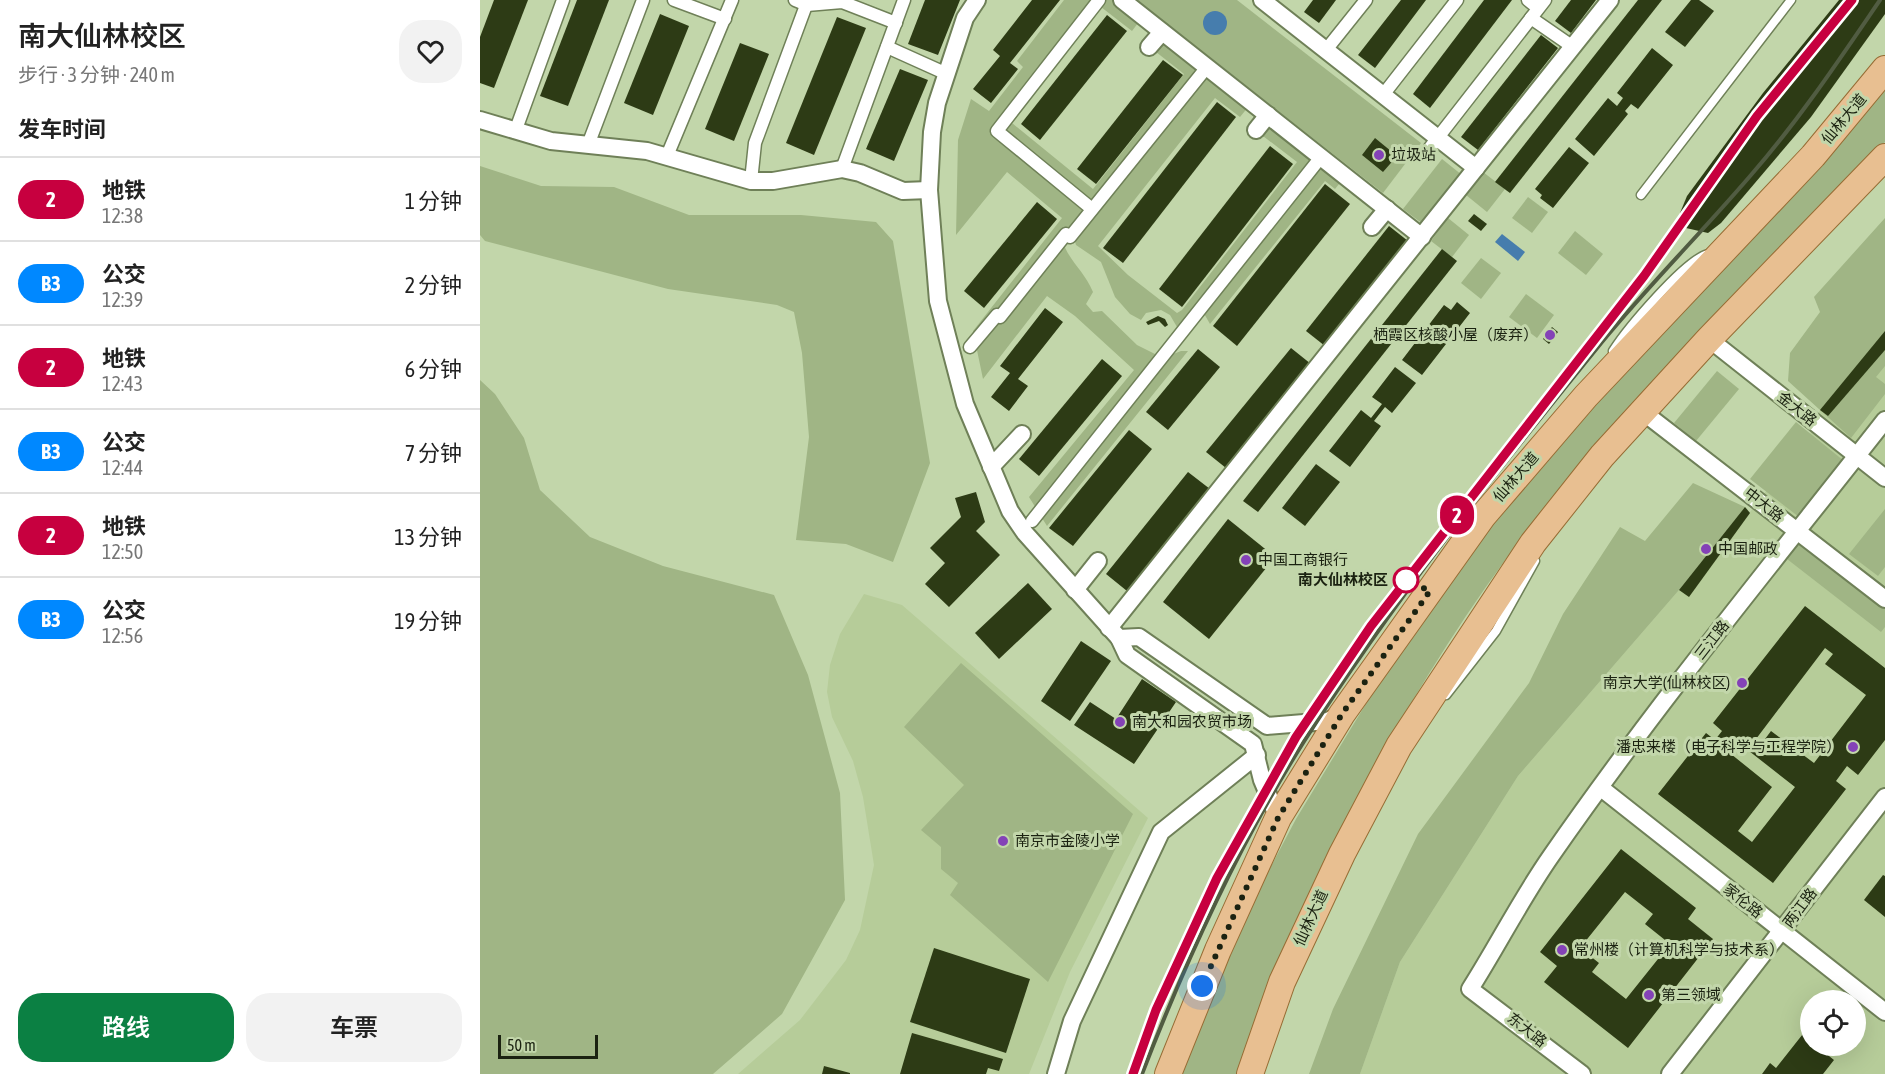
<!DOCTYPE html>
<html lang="zh">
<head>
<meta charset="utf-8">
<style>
	body { margin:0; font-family:"Asap Condensed","Noto Sans SC",sans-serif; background:#f2f2f2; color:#222; height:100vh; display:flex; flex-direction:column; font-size:22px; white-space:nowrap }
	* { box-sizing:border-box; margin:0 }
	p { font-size:20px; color:#767676 }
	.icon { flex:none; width:33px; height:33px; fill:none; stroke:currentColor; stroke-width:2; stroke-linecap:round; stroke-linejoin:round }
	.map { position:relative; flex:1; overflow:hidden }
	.sheet { display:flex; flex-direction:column; background:#fff; width:480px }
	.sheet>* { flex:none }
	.badge { padding:0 12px; border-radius:20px; font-size:21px; line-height:39px }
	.controls { position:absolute; left:1320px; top:990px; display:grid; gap:12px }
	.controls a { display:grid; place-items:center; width:66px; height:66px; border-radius:50%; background:#fff; box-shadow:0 6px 24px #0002; font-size:30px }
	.scale { position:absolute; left:18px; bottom:15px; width:100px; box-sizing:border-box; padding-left:6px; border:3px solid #1b2211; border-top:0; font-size:16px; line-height:21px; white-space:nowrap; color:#1b2211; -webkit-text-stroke:4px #c2d6aa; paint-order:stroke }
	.you { position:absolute; width:30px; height:30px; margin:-15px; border:4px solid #fff; border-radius:50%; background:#1a73e8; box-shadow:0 0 0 9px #1a73e833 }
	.map>.badge { position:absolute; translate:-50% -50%; box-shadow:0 0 0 3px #fff }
	h2 { padding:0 18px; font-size:22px; line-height:54px }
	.round { display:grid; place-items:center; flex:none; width:63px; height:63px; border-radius:24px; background:#f2f2f2 }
	.overview { display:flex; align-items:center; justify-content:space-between; height:102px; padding:0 18px }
	h1 { font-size:28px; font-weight:600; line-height:45px }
	.action { display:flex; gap:12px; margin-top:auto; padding:12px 18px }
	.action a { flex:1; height:69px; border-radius:24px; background:#0b8043; color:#fff; font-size:24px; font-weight:600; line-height:69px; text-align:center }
	.action a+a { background:#f2f2f2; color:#222 }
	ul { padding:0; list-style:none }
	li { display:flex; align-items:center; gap:18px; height:84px; padding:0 18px; border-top:2px solid #e0e0e0 }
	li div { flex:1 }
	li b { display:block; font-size:22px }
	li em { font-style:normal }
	li .badge { min-width:66px; font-weight:700; text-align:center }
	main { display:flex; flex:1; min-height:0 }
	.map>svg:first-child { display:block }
</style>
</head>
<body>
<main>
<section class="sheet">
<div class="overview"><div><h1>南大仙林校区</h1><p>步行 · 3 分钟 · 240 m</p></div><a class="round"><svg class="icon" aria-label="heart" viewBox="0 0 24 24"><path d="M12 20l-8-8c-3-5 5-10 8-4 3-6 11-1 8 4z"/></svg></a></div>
<h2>发车时间</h2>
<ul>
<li><span class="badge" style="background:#c7003f;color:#fff">2</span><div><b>地铁</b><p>12:38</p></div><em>1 分钟</em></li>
<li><span class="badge" style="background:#08f;color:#fff">B3</span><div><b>公交</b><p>12:39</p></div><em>2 分钟</em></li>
<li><span class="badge" style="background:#c7003f;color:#fff">2</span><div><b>地铁</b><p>12:43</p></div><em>6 分钟</em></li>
<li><span class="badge" style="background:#08f;color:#fff">B3</span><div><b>公交</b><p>12:44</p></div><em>7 分钟</em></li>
<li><span class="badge" style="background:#c7003f;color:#fff">2</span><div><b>地铁</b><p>12:50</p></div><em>13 分钟</em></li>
<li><span class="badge" style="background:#08f;color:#fff">B3</span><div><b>公交</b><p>12:56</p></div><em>19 分钟</em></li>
</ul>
<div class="action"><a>路线</a><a>车票</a></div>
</section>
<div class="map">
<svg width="1405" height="1074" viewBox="0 0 1405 1074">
	<rect width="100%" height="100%" fill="#c2d6aa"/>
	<!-- built -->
	<g fill="#b6cc99" fill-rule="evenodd">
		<path d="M1405,331V1074H880L920,962L1038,776L1199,590L1265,507L1270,512L1330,434L1340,410ZM1330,1000H1376V1046H1330Z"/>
		<polygon points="384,594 422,605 668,818 590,972 549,1074 258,1074 320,1020 366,960 380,930 394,865 383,797 373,761 352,717 347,692 350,665 360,634"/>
	</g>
	<!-- green -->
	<g fill="#a0b585" fill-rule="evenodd">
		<path d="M584,0H636L661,19L652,31L621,7L532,123L613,189L704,74L676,52L685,40L769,106L760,117L735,98L618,246L648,275L697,313L702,310L817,162L783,136L792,124L863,179L855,189L845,181L730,324L722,310L708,327H697L690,315L681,310L666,313L661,320L650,314L635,297L621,262L596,245L593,234L582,239C588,261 604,270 613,292L606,304L613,312L622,311L657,345L683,358L701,351H708L567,526L549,497L654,370L595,316L567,296L503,379L493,331L582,218L527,172L476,235L478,140L491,99L509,111L543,67L537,61ZM518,119L529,127L525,131L540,155L510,131Z"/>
		<polygon points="656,0 757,0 941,143 903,193"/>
		<path d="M1405,85V142C1343,208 1276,268 1215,335C1157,398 1098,463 1046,532C967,636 900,749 844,867C811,935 779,1001 757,1074H699L770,906L816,819L901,679L1015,519L1107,406Z"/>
		<polygon points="962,159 982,175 943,224 923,209"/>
		<polygon points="0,166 61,186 134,187 209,215 321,215 396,222 413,241 450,463 413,562 366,544 316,540 329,437 322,353 314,312 297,305 188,289 5,241 0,235"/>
		<polygon points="1003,172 1025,189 1007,212 986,195"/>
		<polygon points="1048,197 1068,212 1052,233 1032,218"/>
		<polygon points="968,218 989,235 972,257 951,241"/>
		<polygon points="1405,218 1405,366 1396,377 1405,384 1405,394 1371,438 1308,381 1310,353 1340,312 1334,297"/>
		<polygon points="1095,231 1123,254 1106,275 1078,253"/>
		<polygon points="1001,258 1021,273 1001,299 981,283"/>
		<polygon points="1046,294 1074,315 1057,338 1029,317"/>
		<polygon points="1237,371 1259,389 1216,441 1194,423"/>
		<polygon points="0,380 15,394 44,438 60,490 110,537 183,566 294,595 328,675 360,793 365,900 302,1014 233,1074 0,1074"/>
		<polygon points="1316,422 1364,461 1319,517 1270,479"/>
		<polygon points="1213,483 1265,507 1199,590 1038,776 920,962 880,1074 829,1074 853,1009 938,834 1049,683 1083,614 1140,527 1165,541"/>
		<polygon points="1405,509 1405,567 1398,576 1369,554"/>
		<polygon points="1321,541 1405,605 1405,627 1401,632 1307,559"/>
		<polygon points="481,663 653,814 568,982 470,895 478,883 461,869 461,847 441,830 484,785 424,727"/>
	</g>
	<!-- water -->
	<g fill="#467dad">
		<circle cx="735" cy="23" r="12"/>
		<polygon points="1022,234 1045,252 1038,261 1015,242"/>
	</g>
	<!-- building -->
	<g fill="#2d3b15" fill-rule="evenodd">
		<polygon points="14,0 48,0 14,88 0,83 0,37"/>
		<polygon points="97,0 129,0 88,106 60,96"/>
		<polygon points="445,0 480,0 458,55 428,44"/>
		<polygon points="552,0 580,0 530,63 538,69 511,103 493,89 520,56 513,50"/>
		<polygon points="833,0 856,0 839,23 824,12"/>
		<polygon points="921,0 946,0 895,68 878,55"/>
		<polygon points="1004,0 1032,0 950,108 933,94"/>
		<polygon points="1091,0 1116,0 1091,33 1075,21"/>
		<polygon points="1158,0 1182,0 1030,193 1015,182"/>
		<polygon points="1211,0 1219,0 1234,11 1205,47 1185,32"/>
		<polygon points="1359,0 1405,0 1405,14 1331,117 1241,223 1228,233 1206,228 1200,213 1207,196 1283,93"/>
		<polygon points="180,14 209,26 173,115 144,103"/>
		<polygon points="627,15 647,31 560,140 541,124"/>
		<polygon points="357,17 386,28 334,155 306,143"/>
		<polygon points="1061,35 1078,48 998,150 981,137"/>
		<polygon points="260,43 289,54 254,141 225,129"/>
		<polygon points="1172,48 1193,65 1158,109 1151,104 1145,111 1148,114 1114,156 1095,139 1128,98 1137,106 1143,98 1137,93"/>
		<polygon points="683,60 703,75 616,184 597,169"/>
		<polygon points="420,69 448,80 414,161 386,149"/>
		<polygon points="737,102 756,117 643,263 623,248"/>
		<polygon points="895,138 917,156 903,172 882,155"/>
		<polygon points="790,146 813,164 702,307 679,289"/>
		<polygon points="1089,147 1109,163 1073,208 1060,198 1062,195 1055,189"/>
		<polygon points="845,184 870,204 757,346 733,326"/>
		<polygon points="557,202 577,219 504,308 484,291"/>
		<polygon points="994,214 1007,224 1001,231 988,221"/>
		<polygon points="909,226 928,241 845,346 826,331"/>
		<polygon points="962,249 977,261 778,512 763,501"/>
		<polygon points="977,302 990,313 942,375 922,360 964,305 971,310"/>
		<polygon points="565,308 583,322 538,379 548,386 529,411 511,397 530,373 520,366"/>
		<polygon points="678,316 685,319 688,325 685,327 679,321 668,325 666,322"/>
		<polygon points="1072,327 1078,332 1069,344 1063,339"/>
		<polygon points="1405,331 1405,350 1348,416 1340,410"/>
		<polygon points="811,348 831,364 746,468 726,452"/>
		<polygon points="718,349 740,367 688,430 666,412"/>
		<polygon points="622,359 642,376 559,476 539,459"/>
		<polygon points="915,367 936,383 912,413 905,407 894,421 901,426 870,467 849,451 881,410 891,418 902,404 892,397"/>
		<polygon points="649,430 672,449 593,546 569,528"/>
		<polygon points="836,464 860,482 825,526 802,508"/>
		<polygon points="708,472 730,489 647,591 626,574"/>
		<polygon points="496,492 505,522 496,531 520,555 469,607 445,584 465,563 450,548 481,517 475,498"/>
		<polygon points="1265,507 1270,513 1209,597 1199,590"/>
		<polygon points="748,519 795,557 729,639 683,602"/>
		<polygon points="548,583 572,609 519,659 495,633"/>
		<path d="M1325,606L1405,668V740L1378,775L1367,766L1356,781L1366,789L1293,883L1178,794L1226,733L1235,740L1242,731L1233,723ZM1345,648L1353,654L1345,664L1386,695L1334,763L1291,731L1282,743L1276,739ZM1255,740L1315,787L1272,842L1258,831L1292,787L1246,750Z"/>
		<polygon points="601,641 631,661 590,721 561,701"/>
		<polygon points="662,679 696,702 654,764 594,725 610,702 636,719"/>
		<path d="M1141,849L1216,908L1208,919L1233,939L1148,1048L1064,982L1077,966L1060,952ZM1145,892L1173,914L1165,924L1190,944L1146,999L1112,972L1119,963L1100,948Z"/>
		<polygon points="1403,875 1405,876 1405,917 1384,900"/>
		<polygon points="454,948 550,979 526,1053 430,1022"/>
		<polygon points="1330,1025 1330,1046 1341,1046 1339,1048 1354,1060 1343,1074 1282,1074 1290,1063 1296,1068"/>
		<polygon points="432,1033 523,1059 519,1071 508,1068 506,1074 420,1074"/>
		<polygon points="344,1066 370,1073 370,1074 342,1074"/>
	</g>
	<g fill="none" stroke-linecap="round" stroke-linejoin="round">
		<defs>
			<g id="service">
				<polyline points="1161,195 1311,0"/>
				<path d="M1133,351C1147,329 1205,260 1228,254"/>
				<polyline points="966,695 1016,631 1055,561"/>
			</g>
			<g id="pedestrian">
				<polyline points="194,0 245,19"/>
				<polyline points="315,0 327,5 362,2 416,23"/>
				<polyline points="1048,0 1058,8"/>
				<polyline points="1051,18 1093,47"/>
				<polyline points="407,47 467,74"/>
				<polyline points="846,50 886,0"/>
				<polyline points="903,95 977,0"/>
				<polyline points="35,132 83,0"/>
				<polyline points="108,145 163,0"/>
				<polyline points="949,149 1065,0"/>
				<polyline points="187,156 252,0"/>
				<polyline points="362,169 424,0"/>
				<polyline points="271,181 275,143 328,0"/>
				<polyline points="612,209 517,131 619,0"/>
				<polyline points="490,347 517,315 520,317 586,234 590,237 727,67"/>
				<polyline points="552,521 841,157"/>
			</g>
			<g id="minor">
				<polyline points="497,0 485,18 457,103 452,132 449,190 458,301 485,404 530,511 545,533 639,638 647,655 773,744 782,780 798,818"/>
				<polyline points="642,0 942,237"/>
				<polyline points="782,0 996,168"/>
				<polyline points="669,47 682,32"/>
				<polyline points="0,120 71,141 167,151 271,181 293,181 362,169 380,173 423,191 449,190"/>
				<polyline points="776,130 788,115"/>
				<polyline points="892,227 907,209"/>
				<polyline points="1229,339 1405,478"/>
				<polyline points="1163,412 1405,599"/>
				<polyline points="511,467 542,434"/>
				<polyline points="595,590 618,561"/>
				<polyline points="629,628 1130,0"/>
				<polyline points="639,638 659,637 787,726 848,721 862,714"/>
				<polyline points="1121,788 1405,1012"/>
				<polyline points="576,1074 592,1021 681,832 777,755"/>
				<path d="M1102,1074L990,989C1018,945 1041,899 1071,856C1175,706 1292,564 1405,420"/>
				<polyline points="1190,1074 1405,797"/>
			</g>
			<g id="primary">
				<polyline points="688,1074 738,950 798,818 862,714 1003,516 1106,396 1333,156 1405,69"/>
				<polyline points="770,1074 802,982 862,854 919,746 1053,543 1122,456 1229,339 1405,157"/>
			</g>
		</defs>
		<!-- service casing -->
		<use href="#service" stroke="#6f8058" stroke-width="11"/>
		<!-- pedestrian casing -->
		<use href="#pedestrian" stroke="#6f8058" stroke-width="15"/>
		<!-- minor casing -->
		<use href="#minor" stroke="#6f8058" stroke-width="20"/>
		<!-- primary casing -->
		<use href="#primary" stroke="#966c34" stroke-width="28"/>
		<!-- service -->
		<use href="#service" stroke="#fff" stroke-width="8"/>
		<!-- pedestrian -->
		<use href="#pedestrian" stroke="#fff" stroke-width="12"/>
		<!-- minor -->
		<use href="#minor" stroke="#fff" stroke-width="16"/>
		<!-- primary -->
		<use href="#primary" stroke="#e8bf91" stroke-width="26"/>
		<!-- rail -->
		<g stroke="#515c42" stroke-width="4">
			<polyline points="1118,334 1165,276 1277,116 1372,0"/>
			<polyline points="806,755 831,714"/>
			<polyline points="653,1074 676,1009 749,857"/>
			<path d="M662,1074C706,960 758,846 823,743C912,602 1017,471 1122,342C1170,284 1223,231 1271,175C1319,120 1359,60 1400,0"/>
		</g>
	</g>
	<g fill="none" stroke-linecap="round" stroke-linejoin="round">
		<defs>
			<polyline id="line" points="653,1074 676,1010 737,878 816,737 891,626 1164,276 1277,116 1372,0"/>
		</defs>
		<!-- line casing -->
		<use href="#line" stroke="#fff" stroke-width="14"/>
		<!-- line -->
		<use href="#line" stroke="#c7003f" stroke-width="9"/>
		<!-- walk -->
		<polyline stroke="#1b2211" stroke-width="6" stroke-dasharray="0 10.8" points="722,986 798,818 862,714 950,591 926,580"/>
	</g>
	<!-- markers -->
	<g fill="#8442b7" stroke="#c2d6aa" stroke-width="2">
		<circle cx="899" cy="155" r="6"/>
		<circle cx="1070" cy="335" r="6"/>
		<circle cx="1226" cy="549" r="6"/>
		<circle cx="766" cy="560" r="6"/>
		<circle cx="1262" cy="683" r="6"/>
		<circle cx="640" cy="722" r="6"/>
		<circle cx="1373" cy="747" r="6"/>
		<circle cx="523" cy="841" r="6"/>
		<circle cx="1082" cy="950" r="6"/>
		<circle cx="1169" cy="995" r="6"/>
	</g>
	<circle fill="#fff" stroke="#c7003f" stroke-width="3" cx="926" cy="580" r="12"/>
	<g text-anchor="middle" stroke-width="6" stroke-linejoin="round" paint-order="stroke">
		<!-- street labels -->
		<g font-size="15" fill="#1b2211" stroke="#c2d6aa">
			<text transform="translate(1364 119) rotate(-50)" y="5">仙林大道</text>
			<text transform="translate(1317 409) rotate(38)" y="5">金大路</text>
			<text transform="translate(1036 477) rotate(-49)" y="5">仙林大道</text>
			<text transform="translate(1284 505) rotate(38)" y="5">中大路</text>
			<text transform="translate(1232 640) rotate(-52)" y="5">三江路</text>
			<text transform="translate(1263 901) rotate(38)" y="5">家伦路</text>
			<text transform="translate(1320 908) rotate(-53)" y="5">两江路</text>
			<text transform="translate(831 918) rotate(-65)" y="5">仙林大道</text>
			<text transform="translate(1047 1030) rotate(38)" y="5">东大路</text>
		</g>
		<!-- poi labels -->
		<g font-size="15" fill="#1b2211" stroke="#c2d6aa" text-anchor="start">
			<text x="911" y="160">垃圾站</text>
			<text x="1058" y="340" text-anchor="end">栖霞区核酸小屋（废弃）</text>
			<text x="1238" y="554">中国邮政</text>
			<text x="778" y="565">中国工商银行</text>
			<text x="1250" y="688" text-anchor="end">南京大学(仙林校区)</text>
			<text x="652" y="727">南大和园农贸市场</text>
			<text x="1361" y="752" text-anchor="end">潘忠来楼（电子科学与工程学院）</text>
			<text x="535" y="846">南京市金陵小学</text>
			<text x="1094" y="955">常州楼（计算机科学与技术系）</text>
			<text x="1181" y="1000">第三领域</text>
		</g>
		<!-- stop labels -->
		<g font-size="15" font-weight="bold" fill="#1b2211" stroke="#c2d6aa" text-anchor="end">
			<text x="908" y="585">南大仙林校区</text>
		</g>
	</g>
</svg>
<div class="controls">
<a><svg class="icon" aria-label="locate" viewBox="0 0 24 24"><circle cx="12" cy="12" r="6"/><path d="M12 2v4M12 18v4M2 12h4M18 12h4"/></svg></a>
</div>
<div class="scale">50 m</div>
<div class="you" style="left:722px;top:986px"></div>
<b class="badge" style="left:977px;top:515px;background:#c7003f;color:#fff">2</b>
</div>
</main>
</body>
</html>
